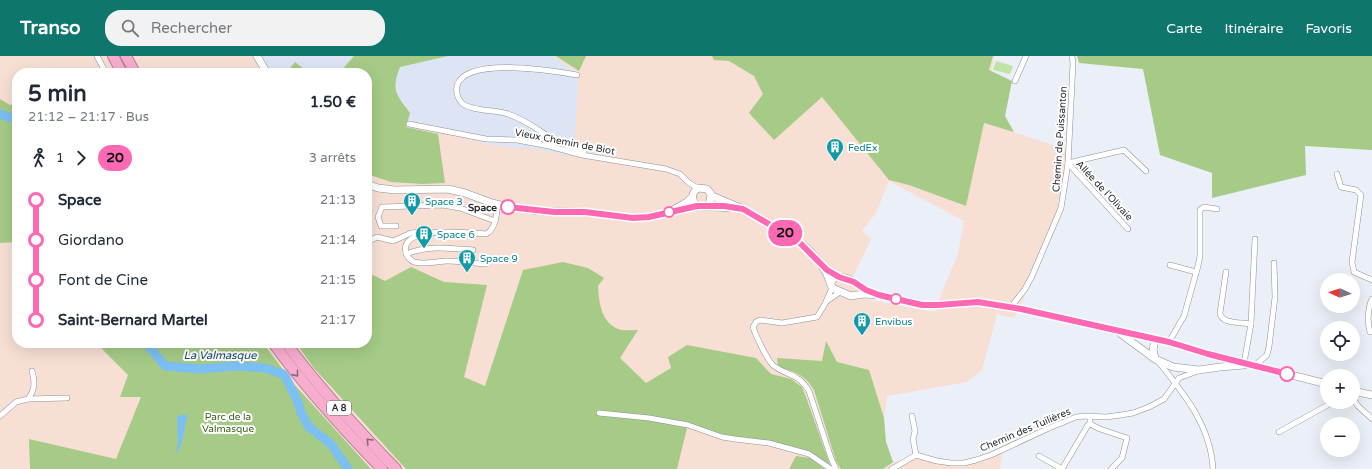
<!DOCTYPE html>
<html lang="fr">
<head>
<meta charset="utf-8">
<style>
	body { margin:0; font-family:"Varela Round",sans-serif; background:#f2f2f3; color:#1f2937; height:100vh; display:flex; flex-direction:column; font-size:15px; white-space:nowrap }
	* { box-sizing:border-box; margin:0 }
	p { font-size:13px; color:#747a83 }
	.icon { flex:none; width:22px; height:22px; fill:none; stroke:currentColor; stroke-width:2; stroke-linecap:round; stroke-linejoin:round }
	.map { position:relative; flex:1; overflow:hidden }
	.side { position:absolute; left:12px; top:12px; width:360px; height:280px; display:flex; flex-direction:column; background:#fff; border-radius:16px; box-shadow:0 4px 16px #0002 }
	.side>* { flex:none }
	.badge { padding:0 8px; border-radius:13px; font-size:14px; line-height:26px }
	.needle { width:26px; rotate:274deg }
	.fabs { position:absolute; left:1320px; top:217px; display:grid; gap:8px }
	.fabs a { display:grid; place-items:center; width:40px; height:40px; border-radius:50%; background:#fff; box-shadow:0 4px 16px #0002; font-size:20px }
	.map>.badge { position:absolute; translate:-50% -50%; box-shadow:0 0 0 2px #fff }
	.legs { display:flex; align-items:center; gap:6px; height:44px; padding:0 16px; font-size:13px }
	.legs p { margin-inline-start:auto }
	.headline { display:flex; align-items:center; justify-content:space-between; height:68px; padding:0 16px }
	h1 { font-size:22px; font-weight:700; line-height:30px }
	ul { padding:0 16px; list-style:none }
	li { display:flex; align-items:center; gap:14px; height:40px; font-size:15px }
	li i { display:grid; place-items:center; width:6px; height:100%; margin:0 5px; background:currentColor }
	li i::after { content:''; width:10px; height:10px; margin:-5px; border:3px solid; border-radius:50%; background:#fff }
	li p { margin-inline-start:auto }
	li:first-child i { background:linear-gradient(#0000 50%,currentColor 0) }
	li:last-child i { background:linear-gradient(currentColor 50%,#0000 0) }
	header { display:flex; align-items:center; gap:24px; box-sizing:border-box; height:56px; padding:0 20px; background:#0f766e; color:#fff }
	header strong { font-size:19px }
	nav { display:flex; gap:22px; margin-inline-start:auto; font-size:14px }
	.search { width:280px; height:36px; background:#f2f2f3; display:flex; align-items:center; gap:10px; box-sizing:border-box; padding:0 14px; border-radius:16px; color:#747a83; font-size:15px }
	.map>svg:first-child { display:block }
</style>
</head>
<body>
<header>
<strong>Transo</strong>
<div class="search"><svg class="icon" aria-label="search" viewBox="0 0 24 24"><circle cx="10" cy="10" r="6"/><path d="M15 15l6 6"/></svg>Rechercher</div>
<nav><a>Carte</a><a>Itinéraire</a><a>Favoris</a></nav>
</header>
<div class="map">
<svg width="1372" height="413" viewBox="0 0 1372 413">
	<rect width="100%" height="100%" fill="#ebeff8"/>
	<!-- commercial -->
	<path fill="#f7dfd4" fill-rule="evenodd" d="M0,0H994L984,66L1071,95L1066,144L1032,225L1014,262L997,258L982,314L967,326L887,340L884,362L886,386L893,406L907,405L916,399L964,407L1003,393L1000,413H0ZM17,17H367V287H17ZM889,125L964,165L958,198L942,236L935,256L861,242L865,228L853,221L871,183L862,175L876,157Z"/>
	<!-- built -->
	<g fill="#dde5f5">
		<polygon points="260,0 354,0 339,17 309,17 296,6 284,16 269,15"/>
		<polygon points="448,0 553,0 575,16 578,26 574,101 536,93 496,90 439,76 406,71 410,57 397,38 394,24 400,11"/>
	</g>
	<!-- green -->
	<polygon fill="#c0e4a4" points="996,5 1013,10 1010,18 993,14"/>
	<!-- forest -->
	<g fill="#a5cb87">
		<path d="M354,0H448L400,11C391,34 396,38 410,57L406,71L438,78L445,127L422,128L391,126L367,118V17H339Z"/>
		<polygon points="556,0 586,0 579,15"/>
		<polygon points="712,0 993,0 989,14 1012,25 1005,60 1014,76 984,67 966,150 909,129 889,124 822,41 774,84 749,57 763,38 754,20 729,5 714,4"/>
		<polygon points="1077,0 1372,0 1372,94 1305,90 1306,119 1212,142 1212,117 1160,99 1143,13 1079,7"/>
		<polygon points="295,6 309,17 286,17"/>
		<polygon points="0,43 10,49 17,46 17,186 0,187"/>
		<path d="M563,206L588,212L604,222L598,230C599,246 601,266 618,273C623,275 632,274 638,274L620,302L646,327L671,312L668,301L687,289L756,302L771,318L791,323L802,331L806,341L830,409L814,399L799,392L763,385L687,372L677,413H406L313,311L296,287H367V216L385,225L411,211L444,226L487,229L464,321L485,330L523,214Z"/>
		<path d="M826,285L837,306L869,314L884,362L886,386L893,406L883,413H841L836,405L814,334C804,318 795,316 778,311L777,302L822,305Z"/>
		<polygon points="96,287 263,287 294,328 371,413 30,413 29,383 116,403 141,341 120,341 128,319"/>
		<polygon points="796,400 810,402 825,413 789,413"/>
	</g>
	<!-- water -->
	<path fill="#7cbff2" d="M181,359H188C183,372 185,385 177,397H176L178,386L177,361Z"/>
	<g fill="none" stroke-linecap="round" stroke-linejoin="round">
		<!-- river -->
		<g stroke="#7cbff2" stroke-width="9">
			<polyline points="0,58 17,64"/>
			<polyline points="146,287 165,310 200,313 237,310 265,312 283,318 286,322 298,346 301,357 309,371 331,388 348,413"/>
		</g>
		<defs>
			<g id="street">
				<polyline points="97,0 106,17"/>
				<path d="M577,19C554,15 465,0 457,30C456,36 457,42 462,47C470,55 497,54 508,58C524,63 537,73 551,82C561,88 573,92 584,96"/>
				<polyline points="1015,25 1026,0"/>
				<polyline points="409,68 486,83 517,84 549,90 582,99 666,113 680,118 689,127 698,132"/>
				<polyline points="1068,107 1128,173"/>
				<polyline points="1068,107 1124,94 1146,115"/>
				<polyline points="1337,118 1341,131 1356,134 1361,139 1352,206 1354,216 1372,224"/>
				<polyline points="396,170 381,170 378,161 382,151 442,149 460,152 495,165"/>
				<polyline points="367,186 377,181 393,185 411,177 420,176"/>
				<path d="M406,198C428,189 450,192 473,194"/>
				<path d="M485,208C473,207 460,205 448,205C438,205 425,209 414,206C410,204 407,201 406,197C398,168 471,177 486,178C496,173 496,159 498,149"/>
				<polyline points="1170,209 1196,216"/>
				<path d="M1226,216L1220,257C1221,268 1241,266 1251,268L1244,307"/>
				<path d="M832,232L825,248L817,261L782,267L760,264L756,266L753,271C755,278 768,306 774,310C789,321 797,316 809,335L831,402L836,413"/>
				<path d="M1372,243C1368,252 1367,266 1370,276H1372"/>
				<polyline points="827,245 840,236"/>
				<polyline points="1011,251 1025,233 1032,220 1061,152 1068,107 1073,7 1072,0"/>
				<polyline points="1251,268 1255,183"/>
				<polyline points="1169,286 1184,260 1198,210 1200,200 1200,154 1204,151 1217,153"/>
				<path d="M1157,304C1183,336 1211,370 1213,413"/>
				<polyline points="1254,310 1267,299 1269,291 1275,241 1274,207"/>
				<path d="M28,343C35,334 35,326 32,315"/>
				<polyline points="1353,343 1358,350 1372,363"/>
				<polyline points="599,357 649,362 688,369 722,381 735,383 769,387 809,398 831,413"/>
				<polyline points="0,360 16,346 28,343 67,342"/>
				<polyline points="912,360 915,375 913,383 916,399"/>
				<polyline points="1090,368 1100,373 1127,382 1122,402 1111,413"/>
				<polyline points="1279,376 1333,346"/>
				<polyline points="916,399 937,405 951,407 964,407 976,404 991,399 1049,372 1076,361 1085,360 1106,361 1121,359 1133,357 1149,351 1164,343 1179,322 1198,315"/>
				<polyline points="1039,400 1062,413 1088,369 1090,368 1090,360"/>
				<polyline points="892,413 916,399"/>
			</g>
			<g id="secondary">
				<polyline points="257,0 267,17"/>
				<polyline points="367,128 378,132 395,134 448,133 465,137 492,147 508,151 539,155 585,156 633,162 649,161 697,150"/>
				<path d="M712,140L743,153L793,181C806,191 823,207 829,223C831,226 831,229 832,232L851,240L864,238L879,239L922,249H938L978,246L1021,253L1169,286L1208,298L1327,328"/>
				<path d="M706,150L710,146L711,138L707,133L698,132C691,137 691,144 697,150L732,152"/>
				<polyline points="673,154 687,146 692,141"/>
				<path d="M830,227L834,222C848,217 859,232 871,236"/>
				<polyline points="1121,278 1155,303 1173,311 1199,314 1220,311 1244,309"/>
				<polyline points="1155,283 1153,294 1155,302"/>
				<polyline points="1353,335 1372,339"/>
			</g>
			<g id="highway">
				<polyline points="113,0 122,17"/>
				<polyline points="126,0 135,17"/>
				<path d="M273,287C306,332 343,373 382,413"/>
				<path d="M286,287C319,332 357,373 396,413"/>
			</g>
		</defs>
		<!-- street casing -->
		<use href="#street" stroke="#8d9199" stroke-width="6"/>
		<!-- secondary casing -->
		<use href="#secondary" stroke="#8d9199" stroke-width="8"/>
		<!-- highway casing -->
		<use href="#highway" stroke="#b18096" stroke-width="12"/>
		<!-- street -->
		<use href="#street" stroke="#fff" stroke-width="5"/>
		<!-- secondary -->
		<use href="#secondary" stroke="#fff" stroke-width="7"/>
		<!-- highway -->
		<use href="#highway" stroke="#f9adce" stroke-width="10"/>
	</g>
	<!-- one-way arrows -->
	<defs><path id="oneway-chevron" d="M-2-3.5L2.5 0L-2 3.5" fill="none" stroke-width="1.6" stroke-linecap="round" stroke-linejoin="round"/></defs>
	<g stroke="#876677">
		<use href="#oneway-chevron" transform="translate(296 318) rotate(51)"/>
		<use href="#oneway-chevron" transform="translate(369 385) rotate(-134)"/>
	</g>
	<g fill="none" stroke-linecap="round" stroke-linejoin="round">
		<defs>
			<polyline id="line-1" points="508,151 554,156 585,156 633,162 649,161 697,150 724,150 743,153 793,182 800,187 827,214 839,221 854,226 866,234 879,239 922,249 938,249 978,246 1021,253 1169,286 1208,298 1287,318"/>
		</defs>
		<!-- line-1 casing -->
		<use href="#line-1" stroke="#fff" stroke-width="9"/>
		<!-- line-1 -->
		<use href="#line-1" stroke="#ff69b4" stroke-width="6"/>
	</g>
	<!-- icons -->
	<defs>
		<symbol id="building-pin" viewBox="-11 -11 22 30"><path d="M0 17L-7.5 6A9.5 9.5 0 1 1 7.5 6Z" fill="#0f9aa8" stroke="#fff"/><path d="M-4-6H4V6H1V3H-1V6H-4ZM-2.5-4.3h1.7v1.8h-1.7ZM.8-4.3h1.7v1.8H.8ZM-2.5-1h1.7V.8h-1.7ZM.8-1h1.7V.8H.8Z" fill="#fff"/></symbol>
	</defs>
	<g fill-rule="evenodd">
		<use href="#building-pin" x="825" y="81" width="20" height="27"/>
		<use href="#building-pin" x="402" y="135" width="20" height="27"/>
		<use href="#building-pin" x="414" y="168" width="20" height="27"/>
		<use href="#building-pin" x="457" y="192" width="20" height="27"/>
		<use href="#building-pin" x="852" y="255" width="20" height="27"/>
	</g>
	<!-- markers -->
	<g fill="#fff" stroke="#ff69b4" stroke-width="2">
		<circle cx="508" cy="151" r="7"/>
		<circle cx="669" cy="156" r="5"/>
		<circle cx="896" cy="243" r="5"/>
		<circle cx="1287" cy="318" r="7"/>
	</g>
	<g text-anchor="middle" stroke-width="4" stroke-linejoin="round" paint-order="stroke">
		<!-- shield labels -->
		<rect fill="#fff" stroke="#6a6b6d" stroke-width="1" x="327" y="345" width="24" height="14" rx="3"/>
		<g font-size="9" font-weight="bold" fill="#2a2c2f">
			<text x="339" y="355">A 8</text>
		</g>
		<!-- street labels -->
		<g font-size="10" fill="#2a2c2f" stroke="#fff">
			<text transform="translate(1059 83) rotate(-86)" y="4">Chemin de Puissanton</text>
			<text transform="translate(565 85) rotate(11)" y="4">Vieux Chemin de Biot</text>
			<text transform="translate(1105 134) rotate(47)" y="4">Allée de l'Olivaie</text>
			<text transform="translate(1025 373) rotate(-23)" y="4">Chemin des Tuilières</text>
		</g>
		<!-- culture labels -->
		<g font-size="10" fill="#0d838f" stroke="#fff" text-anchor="start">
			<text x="848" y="95">FedEx</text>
			<text x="425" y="149">Space 3</text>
			<text x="437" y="182">Space 6</text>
			<text x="480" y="206">Space 9</text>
			<text x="875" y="269">Envibus</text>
		</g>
		<!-- stop labels -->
		<g font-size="10" font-weight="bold" fill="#2a2c2f" stroke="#fff" text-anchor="end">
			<text x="497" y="155">Space</text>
		</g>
		<!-- park labels -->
		<g font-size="10" fill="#3d5f1a" stroke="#fff">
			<text x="228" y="364">Parc de la<tspan x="228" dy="12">Valmasque</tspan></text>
		</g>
		<!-- water labels -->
		<g font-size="11" font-style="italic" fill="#16486a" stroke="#fff">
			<text x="220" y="303">La Valmasque</text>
		</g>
	</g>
</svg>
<div class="fabs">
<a><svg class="needle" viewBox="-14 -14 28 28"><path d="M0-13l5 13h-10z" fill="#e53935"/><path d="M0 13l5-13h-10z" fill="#747a83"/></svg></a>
<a><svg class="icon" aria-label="locate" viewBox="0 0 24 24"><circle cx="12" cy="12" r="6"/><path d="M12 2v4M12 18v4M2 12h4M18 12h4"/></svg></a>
<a>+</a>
<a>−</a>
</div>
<b class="badge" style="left:785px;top:177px;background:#ff69b4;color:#111">20</b>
<section class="side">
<div class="headline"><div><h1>5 min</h1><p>21:12 – 21:17 · Bus</p></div><b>1.50 €</b></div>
<div class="legs"><svg class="icon" aria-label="walk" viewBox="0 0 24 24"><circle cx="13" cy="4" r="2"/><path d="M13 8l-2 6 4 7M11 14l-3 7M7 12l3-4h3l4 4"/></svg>1<svg class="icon" aria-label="forward" viewBox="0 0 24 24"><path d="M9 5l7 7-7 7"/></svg><b class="badge" style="background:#ff69b4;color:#111">20</b><p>3 arrêts</p></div>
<ul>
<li><i style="color:#ff69b4"></i><b>Space</b><p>21:13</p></li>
<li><i style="color:#ff69b4"></i><span>Giordano</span><p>21:14</p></li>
<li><i style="color:#ff69b4"></i><span>Font de Cine</span><p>21:15</p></li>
<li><i style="color:#ff69b4"></i><b>Saint-Bernard Martel</b><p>21:17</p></li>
</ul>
</section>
</div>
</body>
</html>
